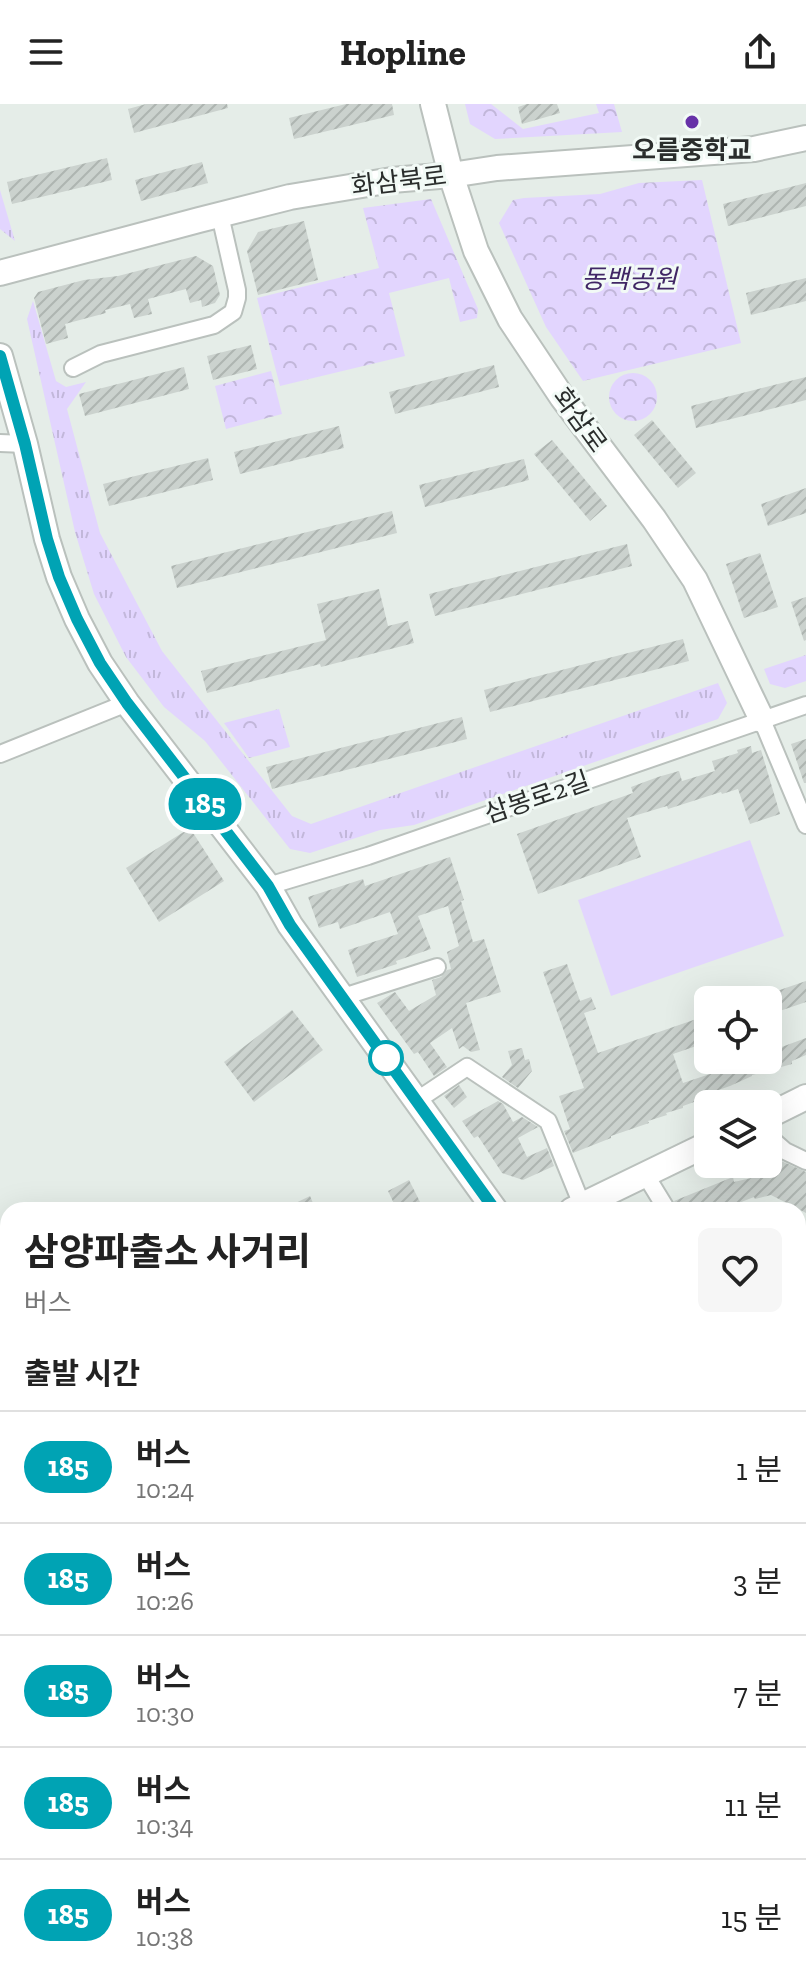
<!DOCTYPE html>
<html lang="ko">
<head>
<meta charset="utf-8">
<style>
	body { margin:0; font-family:"Zilla Slab","Noto Sans KR",serif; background:#f6f6f6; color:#222; height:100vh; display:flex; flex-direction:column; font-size:30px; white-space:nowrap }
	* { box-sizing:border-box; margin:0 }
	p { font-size:26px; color:#767676 }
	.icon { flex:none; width:44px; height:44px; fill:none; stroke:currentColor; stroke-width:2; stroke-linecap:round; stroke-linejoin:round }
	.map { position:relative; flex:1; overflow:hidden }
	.drawer { position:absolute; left:0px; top:1098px; width:806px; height:786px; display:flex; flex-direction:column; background:#fff; border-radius:24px 24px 0 0; box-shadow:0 8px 32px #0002 }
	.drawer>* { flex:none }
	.badge { padding:0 16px; border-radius:26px; font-size:28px; line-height:52px }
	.fabs { position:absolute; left:694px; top:882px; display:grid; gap:16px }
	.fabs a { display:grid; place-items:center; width:88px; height:88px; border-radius:12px; background:#fff; box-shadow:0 8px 32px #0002; font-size:40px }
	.map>.badge { position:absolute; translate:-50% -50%; box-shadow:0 0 0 4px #fff }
	h2 { padding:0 24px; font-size:30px; line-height:72px }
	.round { display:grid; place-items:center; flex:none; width:84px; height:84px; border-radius:12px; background:#f6f6f6 }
	.head { display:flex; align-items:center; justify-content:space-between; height:136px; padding:0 24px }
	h1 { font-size:38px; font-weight:700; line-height:60px }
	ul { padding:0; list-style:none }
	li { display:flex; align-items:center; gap:24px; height:112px; padding:0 24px; border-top:2px solid #e0e0e0 }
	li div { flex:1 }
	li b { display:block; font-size:30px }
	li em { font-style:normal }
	li .badge { min-width:88px; font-weight:700; text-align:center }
	header { display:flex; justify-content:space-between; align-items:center; height:104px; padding:0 24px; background:#fff; font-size:36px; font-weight:700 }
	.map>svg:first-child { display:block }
</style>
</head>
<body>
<header><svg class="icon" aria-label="menu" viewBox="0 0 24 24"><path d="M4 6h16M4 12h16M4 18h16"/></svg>Hopline<svg class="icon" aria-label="share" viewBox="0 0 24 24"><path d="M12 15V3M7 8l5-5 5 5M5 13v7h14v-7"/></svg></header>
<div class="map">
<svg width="806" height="1883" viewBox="0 0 806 1883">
	<defs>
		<pattern id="grass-tufts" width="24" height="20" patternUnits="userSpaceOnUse" patternTransform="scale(2)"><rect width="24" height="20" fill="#e2d5fe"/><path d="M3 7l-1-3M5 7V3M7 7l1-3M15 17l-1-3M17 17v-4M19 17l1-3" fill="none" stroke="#c2b7da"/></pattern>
		<pattern id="park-crowns" width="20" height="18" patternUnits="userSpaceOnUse" patternTransform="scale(2)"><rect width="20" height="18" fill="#e2d5fe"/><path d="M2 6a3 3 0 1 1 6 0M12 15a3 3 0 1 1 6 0" fill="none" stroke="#c2b7da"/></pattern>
		<pattern id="building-hatch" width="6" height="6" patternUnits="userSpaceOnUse" patternTransform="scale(2)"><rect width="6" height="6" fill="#cbd2ce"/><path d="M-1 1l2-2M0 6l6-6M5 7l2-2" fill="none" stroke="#aeb5b1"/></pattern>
	</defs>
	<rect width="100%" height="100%" fill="#e5ede8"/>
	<!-- grass -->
	<g fill="url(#grass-tufts)">
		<polygon points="0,86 15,137 0,125"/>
		<polygon points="33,197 56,277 66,283 86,278 67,305 100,429 162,547 292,712 311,720 718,579 727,599 718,615 414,721 380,726 310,749 290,745 205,637 164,603 126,553 94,490 75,428 27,215"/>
	</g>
	<!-- park -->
	<g fill="url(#park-crowns)">
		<polygon points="465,0 491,0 523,25 599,9 596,0 614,0 622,28 495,35 470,20"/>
		<polygon points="702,76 741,239 583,277 546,223 499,119 513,96 524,94 600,90 639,79"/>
		<polygon points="431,95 478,205 477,214 460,218 449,174 389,189 405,252 280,282 257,194 379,164 363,104"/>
		<polygon points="271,267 282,310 226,325 215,282"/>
		<circle cx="633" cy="293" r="24"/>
		<polygon points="806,551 806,577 785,584 770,580 764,565"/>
		<polygon points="279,605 290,643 249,654 224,619"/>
	</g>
	<!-- pitch -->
	<polygon fill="#e2d5fe" points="750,736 784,832 611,892 578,796"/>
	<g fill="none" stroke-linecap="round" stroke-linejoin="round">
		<!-- stream -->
		<g stroke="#c7b5eb" stroke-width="4">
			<polyline points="0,1725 8,1742"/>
			<polyline points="58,1876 62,1883"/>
		</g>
	</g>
	<!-- building -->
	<g fill="url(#building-hatch)">
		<polygon points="146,0 227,0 228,4 134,29 128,5"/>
		<polygon points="346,0 392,0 394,11 294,35 289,14"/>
		<polygon points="527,0 557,0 560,9 522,20 518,3"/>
		<polygon points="107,54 112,76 12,100 7,78"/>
		<polygon points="202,58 208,79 141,97 135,76"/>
		<polygon points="806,79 806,102 728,122 723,100"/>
		<polygon points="304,117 318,176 258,191 247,147 258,128"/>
		<polygon points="196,152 213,162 220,191 215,199 202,203 201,196 190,199 186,185 148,195 152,210 134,214 130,200 105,206 106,209 65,220 68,234 46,240 34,194 38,188 84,176 118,172"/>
		<polygon points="806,174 806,197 751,211 746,189"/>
		<polygon points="251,241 257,265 213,276 207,252"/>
		<polygon points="494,261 499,283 395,310 389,288"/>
		<polygon points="184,263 189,285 85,312 79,290"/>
		<polygon points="806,273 806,296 696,324 691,302"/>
		<polygon points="652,316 696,369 678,384 634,331"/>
		<polygon points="339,322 344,344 240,370 234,348"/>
		<polygon points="552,336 607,402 590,417 534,350"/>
		<polygon points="208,354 213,376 109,402 103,380"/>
		<polygon points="524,355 529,376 425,403 419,381"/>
		<polygon points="806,384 806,409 768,422 761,400"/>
		<polygon points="392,407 397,429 177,484 171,462"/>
		<polygon points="627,440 632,462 435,512 429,490"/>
		<polygon points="760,449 778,503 744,514 726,460"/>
		<polygon points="379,485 388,522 408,517 414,539 321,563 320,560 207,589 201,567 326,536 317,500"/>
		<polygon points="806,493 806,536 804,537 791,498"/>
		<polygon points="683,535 689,557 490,608 484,586"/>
		<polygon points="462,613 467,635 272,685 266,663"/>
		<polygon points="806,635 806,679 804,679 791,640"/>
		<polygon points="751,642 752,649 761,646 780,710 750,720 738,685 722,690 721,688 668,705 667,702 627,714 641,753 538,790 517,730 633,689 631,683 658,673 679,667 682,677 715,667 712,657 738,649 737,646"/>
		<polygon points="190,724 224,777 159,818 126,764"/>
		<polygon points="450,753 464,796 461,797 473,838 484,835 501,888 466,899 480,946 471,948 463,942 459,945 452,924 430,939 447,963 434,972 418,948 414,950 377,899 395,888 409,907 436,891 432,876 441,873 447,866 451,865 447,848 459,842 448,802 418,812 431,845 396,857 397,860 357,873 348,846 398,830 390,808 340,825 338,818 319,824 308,793 363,775 365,782"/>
		<polygon points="567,860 580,897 591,893 596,905 584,909 598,949 708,911 708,938 673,950 683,979 752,956 768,956 768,948 806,934 806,951 792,957 792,960 752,971 752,972 730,982 704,991 705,994 683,1002 683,1004 666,1009 667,1011 648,1017 649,1019 611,1032 611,1034 573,1049 564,1027 570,1025 559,992 584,984 543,868"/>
		<polygon points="806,877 806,898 768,911 768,890"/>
		<polygon points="292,906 323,946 254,998 224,958"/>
		<polygon points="522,944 525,956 529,955 532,967 518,984 502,973 512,961 508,947"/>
		<polygon points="459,981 467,993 454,1004 444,992"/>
		<polygon points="498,997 503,1000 513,1018 522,1013 538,1023 518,1034 527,1053 547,1044 554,1062 523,1076 502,1069 478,1032 474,1034 462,1017"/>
		<polygon points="779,1056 806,1068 806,1109 771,1091 755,1095 754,1093 721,1106 679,1106 674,1097 733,1073 734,1078 764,1071 760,1063"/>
		<polygon points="409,1076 424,1106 397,1106 388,1087"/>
		<polygon points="310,1092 316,1106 281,1106"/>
	</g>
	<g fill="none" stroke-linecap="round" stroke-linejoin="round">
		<defs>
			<g id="street">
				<polyline points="73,264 101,250 214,221 233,208 237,194 237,186 220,111"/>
				<polyline points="0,339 25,340"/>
				<polyline points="762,616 806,721"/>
				<polyline points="0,650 127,599"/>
				<polyline points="268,782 368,752 806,601"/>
				<polyline points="343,893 437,863"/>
				<polyline points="416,997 467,963 548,1017 582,1101"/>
				<polyline points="768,1032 785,1047 806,1057"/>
				<polyline points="645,1070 667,1106"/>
				<polyline points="798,1184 806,1163"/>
				<polyline points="798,1317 806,1330"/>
				<polyline points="798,1647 806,1642"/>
				<polyline points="0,1682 8,1700"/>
				<polyline points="0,1834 8,1850"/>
				<polyline points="798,1837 806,1849"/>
				<polyline points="24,1876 28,1883"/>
				<polyline points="88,1876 94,1883"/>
				<polyline points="181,1876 184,1883"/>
				<polyline points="325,1876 335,1883"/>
				<polyline points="454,1883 459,1876"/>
				<polyline points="600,1883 604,1876"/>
				<polyline points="772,1883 776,1876"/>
			</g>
			<g id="secondary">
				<polyline points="433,0 451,71 476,147 510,215 562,293 654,415 695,476 762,616"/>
				<polyline points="0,169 199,116 290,93 392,76 451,71 497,64 754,45 806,34"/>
				<polyline points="0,252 25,340 47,435 59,473 77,515 100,559 127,599 268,782 290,821 495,1106"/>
				<polyline points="768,1012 806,993"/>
				<polyline points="572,1106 708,1040"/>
				<polyline points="0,1338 8,1336"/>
				<polyline points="0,1361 8,1359"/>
				<polyline points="798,1595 806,1609"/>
				<polyline points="140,1883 142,1876"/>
			</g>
		</defs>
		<!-- street casing -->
		<use href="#street" stroke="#bac1bd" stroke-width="20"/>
		<!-- secondary casing -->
		<use href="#secondary" stroke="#bac1bd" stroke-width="28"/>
		<!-- street -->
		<use href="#street" stroke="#fff" stroke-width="16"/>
		<!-- secondary -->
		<use href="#secondary" stroke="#fff" stroke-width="24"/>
	</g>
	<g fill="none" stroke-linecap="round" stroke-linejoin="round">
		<defs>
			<polyline id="line" points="0,252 25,340 47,435 59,473 77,515 100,559 127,599 268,782 290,821 495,1106"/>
		</defs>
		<!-- line casing -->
		<use href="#line" stroke="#fff" stroke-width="18"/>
		<!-- line -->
		<use href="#line" stroke="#00a3b4" stroke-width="12"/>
	</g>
	<!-- markers -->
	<circle fill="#6732a8" stroke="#f2faf6" stroke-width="3" cx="692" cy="18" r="8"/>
	<circle fill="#fff" stroke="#00a3b4" stroke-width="4" cx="386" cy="954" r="16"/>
	<g text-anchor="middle" stroke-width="6" stroke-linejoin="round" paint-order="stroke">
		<!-- poi labels -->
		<g font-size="26" font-weight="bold" fill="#2a2d2c" stroke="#f2faf6">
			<text x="692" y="55">오름중학교</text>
		</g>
		<!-- street labels -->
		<g font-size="26" fill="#2a2d2c" stroke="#f2faf6">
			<text transform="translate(399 77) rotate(-7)" y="9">화삼북로</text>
			<text transform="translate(580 316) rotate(54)" y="9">화삼로</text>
			<text transform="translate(537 693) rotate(-19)" y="9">삼봉로2길</text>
		</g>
		<!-- park labels -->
		<g font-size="26" font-style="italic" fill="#402665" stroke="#f2faf6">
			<text x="629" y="184">동백공원</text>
		</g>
	</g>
</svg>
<div class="fabs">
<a><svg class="icon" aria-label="locate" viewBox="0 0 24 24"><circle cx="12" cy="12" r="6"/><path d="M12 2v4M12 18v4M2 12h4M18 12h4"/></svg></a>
<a><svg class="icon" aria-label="layers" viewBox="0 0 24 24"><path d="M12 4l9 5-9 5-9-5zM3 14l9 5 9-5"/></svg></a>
</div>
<b class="badge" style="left:205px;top:700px;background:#00a3b4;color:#fff">185</b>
<section class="drawer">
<div class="head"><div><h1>삼양파출소 사거리</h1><p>버스</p></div><a class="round"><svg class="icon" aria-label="heart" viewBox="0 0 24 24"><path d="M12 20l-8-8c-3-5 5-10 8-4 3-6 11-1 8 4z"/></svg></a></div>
<h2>출발 시간</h2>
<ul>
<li><span class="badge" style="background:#00a3b4;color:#fff">185</span><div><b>버스</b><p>10:24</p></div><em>1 분</em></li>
<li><span class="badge" style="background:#00a3b4;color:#fff">185</span><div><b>버스</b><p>10:26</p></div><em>3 분</em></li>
<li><span class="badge" style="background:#00a3b4;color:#fff">185</span><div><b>버스</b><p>10:30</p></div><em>7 분</em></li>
<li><span class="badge" style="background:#00a3b4;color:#fff">185</span><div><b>버스</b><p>10:34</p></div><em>11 분</em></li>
<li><span class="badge" style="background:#00a3b4;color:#fff">185</span><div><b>버스</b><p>10:38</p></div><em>15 분</em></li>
</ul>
</section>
</div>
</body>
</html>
